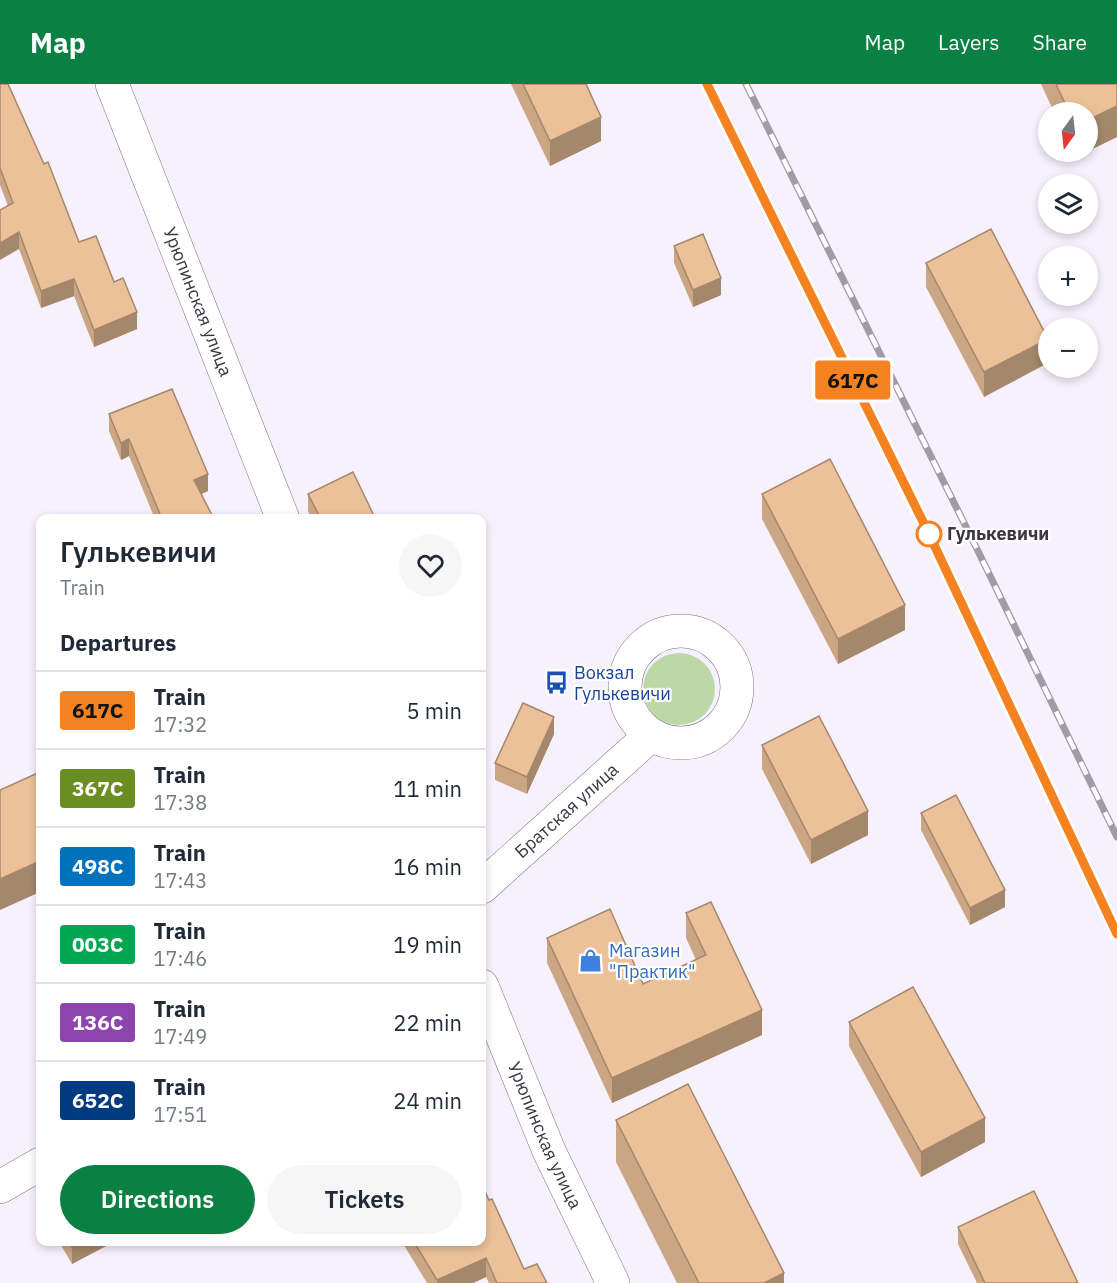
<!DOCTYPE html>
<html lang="en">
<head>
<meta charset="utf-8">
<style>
	body { margin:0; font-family:"IBM Plex Sans",sans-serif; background:#f6f6f7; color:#1f2937; height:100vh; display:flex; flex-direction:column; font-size:22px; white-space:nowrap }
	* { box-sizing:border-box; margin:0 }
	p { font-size:20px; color:#747a83 }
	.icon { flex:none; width:33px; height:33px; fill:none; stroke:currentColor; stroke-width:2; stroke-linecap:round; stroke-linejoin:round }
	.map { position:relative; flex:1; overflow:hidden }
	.panel { position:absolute; left:36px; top:430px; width:450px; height:732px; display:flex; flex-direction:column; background:#fff; border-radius:12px; box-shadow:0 3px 9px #0003 }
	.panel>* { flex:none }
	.badge { padding:0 12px; border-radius:4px; font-size:21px; line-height:39px }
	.needle { width:39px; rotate:195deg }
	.tools { position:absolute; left:1038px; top:18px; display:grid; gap:12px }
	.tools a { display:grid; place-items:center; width:60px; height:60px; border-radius:50%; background:#fff; box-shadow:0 3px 9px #0003; font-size:30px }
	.map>.badge { position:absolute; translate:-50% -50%; box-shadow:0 0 0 3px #fff }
	h2 { padding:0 24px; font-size:22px; line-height:54px }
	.round { display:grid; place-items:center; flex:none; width:63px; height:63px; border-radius:32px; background:#f6f6f7 }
	.summary { display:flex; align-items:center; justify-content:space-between; height:102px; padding:0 24px }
	h1 { font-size:28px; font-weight:600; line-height:45px }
	.cta { display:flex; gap:12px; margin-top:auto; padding:12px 24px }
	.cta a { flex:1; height:69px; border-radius:36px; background:#0b8043; color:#fff; font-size:24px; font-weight:600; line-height:69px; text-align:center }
	.cta a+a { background:#f6f6f7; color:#1f2937 }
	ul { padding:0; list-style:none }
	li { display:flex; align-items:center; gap:18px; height:78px; padding:0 24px; border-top:2px solid #e0e1e3 }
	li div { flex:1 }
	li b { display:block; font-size:22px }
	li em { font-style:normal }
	li .badge { min-width:66px; font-weight:700; text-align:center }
	header { display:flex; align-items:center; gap:36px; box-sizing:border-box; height:84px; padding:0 30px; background:#0b8043; color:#fff }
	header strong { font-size:28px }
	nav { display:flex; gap:33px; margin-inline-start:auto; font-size:21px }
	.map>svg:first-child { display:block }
</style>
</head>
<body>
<header>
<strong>Map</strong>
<nav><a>Map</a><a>Layers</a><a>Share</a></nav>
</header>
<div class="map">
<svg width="1117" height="1199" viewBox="0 0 1117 1199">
	<rect width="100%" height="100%" fill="#f7f1fe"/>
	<!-- green -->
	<circle fill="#bed7a6" cx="679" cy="605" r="36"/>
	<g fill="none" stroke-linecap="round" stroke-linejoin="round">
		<defs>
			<g id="minor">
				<path id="s1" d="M112,0L283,435"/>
				<circle cx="681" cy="603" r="56"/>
				<path id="s2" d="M482,803L651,651"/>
				<path id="s3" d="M482,902L549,1067L613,1199"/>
				<polyline points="0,1103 40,1080"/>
			</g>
		</defs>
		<!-- minor casing -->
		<use href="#minor" stroke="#7d708d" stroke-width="34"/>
		<!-- minor -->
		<use href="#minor" stroke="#fff" stroke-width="33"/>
		<defs>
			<g id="rail">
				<polyline points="707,0 929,450 1117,850"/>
				<polyline points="746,0 977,465 1117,753"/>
			</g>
		</defs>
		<!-- rail casing -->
		<use href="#rail" stroke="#a19ba8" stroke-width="7"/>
		<!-- rail -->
		<use href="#rail" stroke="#fff" stroke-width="4.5" stroke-dasharray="14" stroke-linecap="butt"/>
	</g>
	<!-- wall -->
	<g fill="#cba684">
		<polygon points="0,0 79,158 114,198 137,245 94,263 74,212 41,224 19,165 8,122 0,101"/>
		<polygon points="511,0 586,0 601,57 550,82"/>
		<polygon points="1041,0 1117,0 1117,53 1088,67 1088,28 1054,28"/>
		<polygon points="674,162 721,211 693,223 674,179"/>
		<polygon points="926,179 1048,253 984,313 926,203"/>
		<polygon points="109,330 208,407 201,410 214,435 155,435 129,372 121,376 109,347"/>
		<polygon points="308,410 375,435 312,435 308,427"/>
		<polygon points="762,410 905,546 838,580 762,435"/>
		<polygon points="554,650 527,710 495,696 495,679"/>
		<polygon points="762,661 868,751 811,780 762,685"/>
		<polygon points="921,729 1005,823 970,841 921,746"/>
		<polygon points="686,829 762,951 612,1019 547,879 547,854 643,900 696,876 686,854"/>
		<polygon points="849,938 985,1058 921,1093 849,962"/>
		<polygon points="616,1036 784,1199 677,1199 616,1078"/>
		<polygon points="958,1143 1078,1199 977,1199 958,1160"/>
		<polygon points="59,1158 106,1158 106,1162 72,1180"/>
		<polygon points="402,1158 482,1158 547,1199 489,1199 486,1193 473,1199 427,1199"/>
	</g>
	<!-- shaded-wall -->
	<g fill="#a5876c">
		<polygon points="1117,22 1117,53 1088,67 1088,36"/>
		<polygon points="601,33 601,57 550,82 550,57"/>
		<polygon points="1075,68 1086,68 1075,73"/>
		<polygon points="19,148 19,165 0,176 0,159"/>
		<polygon points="721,194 721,211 693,223 693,206"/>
		<polygon points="74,195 74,212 41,224 41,207"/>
		<polygon points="137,228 137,245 94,263 94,246"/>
		<polygon points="1048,255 1048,279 984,313 984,288"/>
		<polygon points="129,355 129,372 121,376 121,359"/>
		<polygon points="208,390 208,407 194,413 194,396"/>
		<polygon points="905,521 905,546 838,580 838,555"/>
		<polygon points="554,633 554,650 527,710 527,693"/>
		<polygon points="868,727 868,751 811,780 811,756"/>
		<polygon points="40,777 40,808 0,826 0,795"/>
		<polygon points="1005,806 1005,823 970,841 970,824"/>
		<polygon points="762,926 762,951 612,1019 612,994"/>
		<polygon points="985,1034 985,1058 921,1093 921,1068"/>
		<polygon points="82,1158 106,1158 106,1162 72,1180 72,1163"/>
		<polygon points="486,1174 486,1193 473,1199 437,1199 437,1196"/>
		<polygon points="784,1189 784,1199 764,1199"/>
	</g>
	<!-- building -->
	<g fill="#ecc19a" stroke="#a5876c" stroke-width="1.5">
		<polygon points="0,0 8,0 44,80 48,78 79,158 96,152 114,198 123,194 137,228 94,246 74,195 41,207 19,148 0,159 0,126 13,119 0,84"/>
		<polygon points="523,0 586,0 601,33 550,57"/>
		<polygon points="1056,0 1117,0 1117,22 1088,36 1088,28 1069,28"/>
		<polygon points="991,145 1048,255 984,288 926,179"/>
		<polygon points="703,150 721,194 693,206 674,162"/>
		<polygon points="172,305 208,390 194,396 214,435 162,435 129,355 121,359 109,330"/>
		<polygon points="830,375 905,521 838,555 762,410"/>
		<polygon points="353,388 375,434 372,435 321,435 308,410"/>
		<polygon points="523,619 554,633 527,693 495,679"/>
		<polygon points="819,632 868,727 811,756 762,661"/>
		<polygon points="40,688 40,777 0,795 0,706"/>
		<polygon points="956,711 1005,806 970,824 921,729"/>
		<polygon points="711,818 762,926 612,994 547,854 610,825 643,900 706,871 686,829"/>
		<polygon points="913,903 985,1034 921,1068 849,938"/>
		<polygon points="688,1000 784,1189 764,1199 699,1199 616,1036"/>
		<polygon points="482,1101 489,1116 492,1115 524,1185 537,1180 547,1199 497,1199 486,1174 437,1196 414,1158 482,1158"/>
		<polygon points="1034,1107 1078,1199 985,1199 958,1143"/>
		<polygon points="69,1158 82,1158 72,1163"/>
	</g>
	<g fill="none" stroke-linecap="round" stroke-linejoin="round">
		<defs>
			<polyline id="line" points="707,0 929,450 1117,850"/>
		</defs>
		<!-- line casing -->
		<use href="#line" stroke="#fff" stroke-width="14"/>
		<!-- line -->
		<use href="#line" stroke="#f58220" stroke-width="9"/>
	</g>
	<!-- icons -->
	<defs>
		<symbol id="bus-bare" viewBox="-9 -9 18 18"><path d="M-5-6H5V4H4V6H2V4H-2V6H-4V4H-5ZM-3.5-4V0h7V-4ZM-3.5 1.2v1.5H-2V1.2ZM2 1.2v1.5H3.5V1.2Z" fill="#1a4fb4" stroke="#fff" stroke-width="2.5" paint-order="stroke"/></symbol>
		<symbol id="shop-bare" viewBox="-9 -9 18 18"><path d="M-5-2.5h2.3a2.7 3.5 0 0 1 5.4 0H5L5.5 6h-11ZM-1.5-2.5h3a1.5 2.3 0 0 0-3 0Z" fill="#3f7fe0" stroke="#fff" stroke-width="2.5" paint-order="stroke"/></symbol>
	</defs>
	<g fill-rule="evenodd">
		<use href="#bus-bare" x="540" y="582" width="33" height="33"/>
		<use href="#shop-bare" x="574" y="860" width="33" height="33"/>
	</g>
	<!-- markers -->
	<circle fill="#fff" stroke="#f58220" stroke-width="3" cx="929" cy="450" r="12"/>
	<g text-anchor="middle" stroke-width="4.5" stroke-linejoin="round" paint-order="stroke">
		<!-- street labels -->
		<g font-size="18" fill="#3c3643" stroke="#fff">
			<text dy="6" stroke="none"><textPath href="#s1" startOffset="234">Урюпинская улица</textPath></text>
			<text dy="6" stroke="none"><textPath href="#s2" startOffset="114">Братская улица</textPath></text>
			<text dy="6" stroke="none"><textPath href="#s3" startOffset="162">Урюпинская улица</textPath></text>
		</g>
		<!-- stop labels -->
		<g font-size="18" font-weight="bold" fill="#3c3643" stroke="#fff" text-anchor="start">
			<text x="947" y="456">Гулькевичи</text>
		</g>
		<!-- transit labels -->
		<g font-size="18" fill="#164399" stroke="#fff" text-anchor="start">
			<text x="574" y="595">Вокзал<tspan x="574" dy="21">Гулькевичи</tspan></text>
		</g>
		<!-- shop labels -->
		<g font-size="18" fill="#366cbe" stroke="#fff" text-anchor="start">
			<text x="609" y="873">Магазин<tspan x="609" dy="21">"Практик"</tspan></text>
		</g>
	</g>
</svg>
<div class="tools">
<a><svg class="needle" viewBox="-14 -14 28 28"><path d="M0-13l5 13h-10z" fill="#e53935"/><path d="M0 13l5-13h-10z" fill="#747a83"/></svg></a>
<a><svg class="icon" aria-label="layers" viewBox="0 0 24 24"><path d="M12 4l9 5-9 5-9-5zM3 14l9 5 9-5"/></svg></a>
<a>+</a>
<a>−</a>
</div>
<b class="badge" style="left:853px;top:296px;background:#f58220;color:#111">617C</b>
<section class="panel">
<div class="summary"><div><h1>Гулькевичи</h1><p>Train</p></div><a class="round"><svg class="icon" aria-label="heart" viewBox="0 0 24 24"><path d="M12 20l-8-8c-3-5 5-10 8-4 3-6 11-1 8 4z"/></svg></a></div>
<h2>Departures</h2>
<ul>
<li><span class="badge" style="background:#f58220;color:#111">617C</span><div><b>Train</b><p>17:32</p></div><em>5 min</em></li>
<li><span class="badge" style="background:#6b8e23;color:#fff">367С</span><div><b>Train</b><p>17:38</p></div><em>11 min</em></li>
<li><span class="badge" style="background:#0072bc;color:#fff">498С</span><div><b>Train</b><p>17:43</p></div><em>16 min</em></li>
<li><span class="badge" style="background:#00a651;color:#fff">003С</span><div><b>Train</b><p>17:46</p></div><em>19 min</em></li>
<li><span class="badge" style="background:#8e44ad;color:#fff">136С</span><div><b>Train</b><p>17:49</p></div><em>22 min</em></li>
<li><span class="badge" style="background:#003b80;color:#fff">652С</span><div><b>Train</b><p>17:51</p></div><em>24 min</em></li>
</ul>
<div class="cta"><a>Directions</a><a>Tickets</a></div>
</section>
</div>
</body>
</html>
